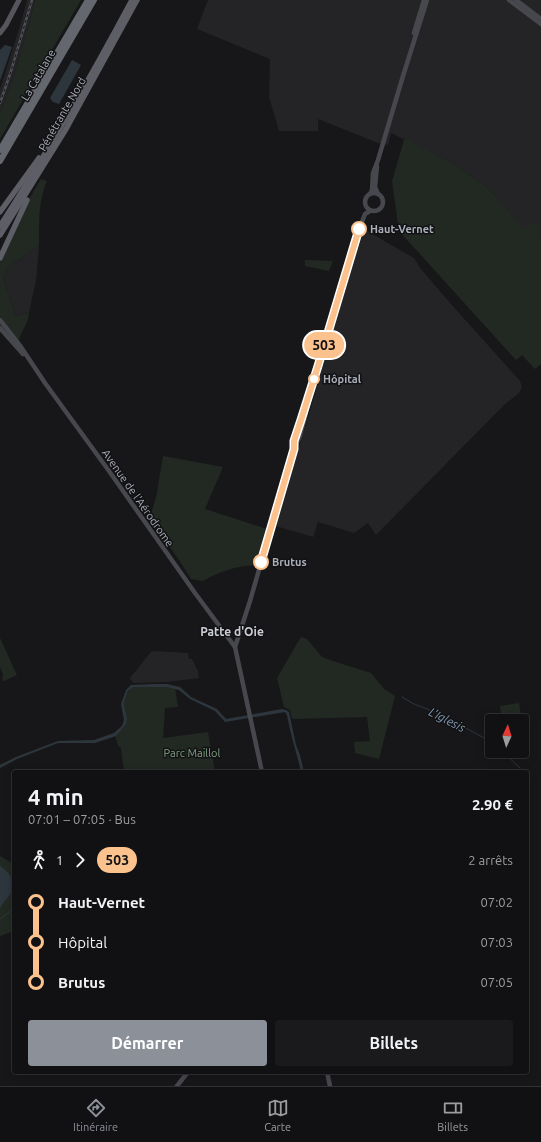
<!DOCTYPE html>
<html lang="fr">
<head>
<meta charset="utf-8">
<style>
	body { margin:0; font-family:Ubuntu,sans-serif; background:#1a1a1c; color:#f1f3f6; height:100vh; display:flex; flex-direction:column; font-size:15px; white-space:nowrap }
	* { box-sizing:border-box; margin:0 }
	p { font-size:13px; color:#9c9da0 }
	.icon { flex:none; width:22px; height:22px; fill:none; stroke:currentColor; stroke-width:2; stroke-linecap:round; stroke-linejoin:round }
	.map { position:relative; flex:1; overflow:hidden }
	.panel { position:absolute; left:12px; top:770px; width:517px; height:304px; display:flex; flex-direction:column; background:#111113; border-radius:4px; box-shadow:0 2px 10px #0003,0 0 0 1px #303133 }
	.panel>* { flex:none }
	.badge { padding:0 8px; border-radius:13px; font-size:14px; line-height:26px }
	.needle { width:26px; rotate:4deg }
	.buttons { position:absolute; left:485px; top:714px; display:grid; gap:8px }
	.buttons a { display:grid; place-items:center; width:44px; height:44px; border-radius:4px; background:#111113; box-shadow:0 2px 10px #0003,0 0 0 1px #303133; font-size:20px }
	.map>.badge { position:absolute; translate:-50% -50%; box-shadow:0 0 0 2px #fff }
	.legs { display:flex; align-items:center; gap:6px; height:44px; padding:0 16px; font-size:13px }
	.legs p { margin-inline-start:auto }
	.head { display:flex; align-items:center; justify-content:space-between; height:68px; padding:0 16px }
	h1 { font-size:22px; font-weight:700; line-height:30px }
	.primary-button { display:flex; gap:8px; margin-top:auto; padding:8px 16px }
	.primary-button a { flex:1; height:46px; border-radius:4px; background:#8c9099; color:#fff; font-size:16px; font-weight:700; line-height:46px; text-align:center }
	.primary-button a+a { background:#1a1a1c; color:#f1f3f6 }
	ul { padding:0 16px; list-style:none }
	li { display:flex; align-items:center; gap:14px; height:40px; font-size:15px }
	li i { display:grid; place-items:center; width:6px; height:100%; margin:0 5px; background:currentColor }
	li i::after { content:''; width:10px; height:10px; margin:-5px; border:3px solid; border-radius:50%; background:#111113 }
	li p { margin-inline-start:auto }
	li:first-child i { background:linear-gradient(#0000 50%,currentColor 0) }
	li:last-child i { background:linear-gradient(currentColor 50%,#0000 0) }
	.tab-bar { display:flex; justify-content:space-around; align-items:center; height:56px; border-top:1px solid #303133; background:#111113; font-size:11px; color:#9c9da0 }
	.tab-bar a { display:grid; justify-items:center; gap:2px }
	.tab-bar .active { color:#8c9099 }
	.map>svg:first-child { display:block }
</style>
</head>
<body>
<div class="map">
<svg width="541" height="1086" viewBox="0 0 541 1086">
	<rect width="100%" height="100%" fill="#171719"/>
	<!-- built -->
	<g fill="#242326">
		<polygon points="27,0 35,0 28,28 15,73 0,114 0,89 20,26"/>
		<polygon points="208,0 541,0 541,241 524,230 489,189 456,165 391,133 388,145 378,143 318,119 318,131 279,131 269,97 270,59 197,29"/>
		<polygon points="362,228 414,258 421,269 451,304 520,381 522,387 519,393 504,405 376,535 368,523 354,533 318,522 313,537 276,526 323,366"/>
		<polygon points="39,246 36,281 29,312 16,317 3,279 8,267"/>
		<polygon points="154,651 188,653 189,659 192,659 198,671 199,678 167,682 133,683 130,678 151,652"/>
	</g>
	<!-- green -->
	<g fill="#222923">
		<polygon points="35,0 81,0 0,139 0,114 15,73 28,28"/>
		<polygon points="406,139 456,165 489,189 524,229 538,220 540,240 541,241 541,364 535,369 522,355 516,360 399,231 392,181 404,140"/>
		<path d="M41,179L47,181C38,201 39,224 39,246L8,267L3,279L16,317L29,312C29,324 20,331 19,342L0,316V262L25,206Z"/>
		<polygon points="305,260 333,261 329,271 305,266"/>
		<path d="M163,456L223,467L205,509L267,529L256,565C237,566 220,571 203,581L191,579L181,563L153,523L149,520L156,498Z"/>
		<polygon points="301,637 307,639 322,657 336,662 371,673 384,689 395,696 379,759 355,753 354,742 370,741 367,717 292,719 290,710 284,707 277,678"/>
		<polygon points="0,638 17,675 4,681 2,681 3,675 0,667"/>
		<path d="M158,685L175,688L178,707L165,708L163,738L208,732L215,772H124L121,748L118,746L115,735L126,724C122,706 120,700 133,686Z"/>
		<polygon points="519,703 522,721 502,721 500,706"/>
		<polygon points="0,856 14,864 14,931 0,936"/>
	</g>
	<!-- water -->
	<g fill="#2e363d">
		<polygon points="5,45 12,47 0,81 0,50"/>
		<polygon points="72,60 81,65 59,104 53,102 50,98"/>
		<path d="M154,684H167L180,687L191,697L217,709L226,719L282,709L286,710L289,712L296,745L300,755L304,772H301C297,753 290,734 287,715L285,712L225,722L215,711L190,699L179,690L167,687H133L128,691L124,701V707L127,718L126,724L116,736L95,743H58L17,759L0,768V765L16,757L58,741L94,740L114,733L122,726L124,720L121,704L126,690L131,685Z"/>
		<path d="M0,866C11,873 18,884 9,896C6,900 2,903 0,909Z"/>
	</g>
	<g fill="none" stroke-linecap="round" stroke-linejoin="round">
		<!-- stream -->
		<g stroke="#2e363d" stroke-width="1">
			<polyline points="402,697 414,704 437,713 492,742"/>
			<polyline points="502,751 520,768"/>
			<polyline points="0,919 12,910"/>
		</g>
		<!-- secondary -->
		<g stroke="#47484e" stroke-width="4.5">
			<polyline points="509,0 541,24"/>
			<polyline points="516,0 541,19"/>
			<polyline points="414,33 424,0"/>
			<polyline points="377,166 375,187 378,194"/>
			<circle cx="374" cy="202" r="9"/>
			<polyline points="370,194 372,190 373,173 378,160 403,76 427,0"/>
			<polyline points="0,320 21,347 45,383 109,471 195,593 235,647 262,772"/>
			<polyline points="0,328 23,354"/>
			<polyline points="318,367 358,232 365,214 370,211"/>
			<polyline points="294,442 303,414"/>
			<polyline points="235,647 250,601 294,449 300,436 318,366"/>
			<polyline points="327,1072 330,1086"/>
			<polyline points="177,1086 188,1072"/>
		</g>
		<!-- primary -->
		<polyline stroke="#55565d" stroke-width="5" points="0,33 6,25 19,0"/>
		<!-- trunk -->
		<g stroke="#5d5e66" stroke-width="5.5">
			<polyline points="0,212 39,158"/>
			<path d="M0,226C47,153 91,77 132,0"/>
			<polyline points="0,235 66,129 137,0"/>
			<polyline points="0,258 27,200"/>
		</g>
		<!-- motorway -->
		<g stroke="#65676f" stroke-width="6">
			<polyline points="0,150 88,0"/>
			<polyline points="0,161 94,0"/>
		</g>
		<defs>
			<polyline id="rail" points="0,103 11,71 32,0"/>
		</defs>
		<!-- rail casing -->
		<use href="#rail" stroke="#505157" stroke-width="2.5"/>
		<!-- rail -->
		<use href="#rail" stroke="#121214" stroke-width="1" stroke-dasharray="3" stroke-linecap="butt"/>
	</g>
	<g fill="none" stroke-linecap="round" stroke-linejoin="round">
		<defs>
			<polyline id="line-1" points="261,562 294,449 294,441 301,420 318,366 359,229"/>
		</defs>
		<!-- line-1 casing -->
		<use href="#line-1" stroke="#fff" stroke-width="9"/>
		<!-- line-1 -->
		<use href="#line-1" stroke="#fcc28d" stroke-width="6"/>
	</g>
	<!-- markers -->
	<g fill="#fff" stroke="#fcc28d" stroke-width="2">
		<circle cx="359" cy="229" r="7"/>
		<circle cx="314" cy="379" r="5"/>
		<circle cx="261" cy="562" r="7"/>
	</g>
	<g text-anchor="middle" stroke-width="3" stroke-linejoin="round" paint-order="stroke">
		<!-- street labels -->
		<g font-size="11" fill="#aaaeb9" stroke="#121214">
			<text transform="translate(38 75) rotate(-60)" y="4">La Catalane</text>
			<text transform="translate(62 114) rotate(-60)" y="4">Pénétrante Nord</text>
			<text transform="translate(138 498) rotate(55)" y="4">Avenue de l'Aérodrome</text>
		</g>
		<!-- stop labels -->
		<g font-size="11" font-weight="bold" fill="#aaaeb9" stroke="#121214" text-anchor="start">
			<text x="370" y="233">Haut-Vernet</text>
			<text x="323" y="383">Hôpital</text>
			<text x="272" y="566">Brutus</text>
		</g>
		<!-- park labels -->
		<g font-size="11" fill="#82a385" stroke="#121214">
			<text x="192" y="757">Parc Maillol</text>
		</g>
		<!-- neighbourhood labels -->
		<g font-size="12" font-weight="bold" fill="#cbcdd5" stroke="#121214">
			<text x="232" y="636">Patte d'Oie</text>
		</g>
		<!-- water labels -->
		<g font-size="12" font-style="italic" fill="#839ab2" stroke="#121214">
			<text transform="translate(447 720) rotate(27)" y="4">L'Iglesis</text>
		</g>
	</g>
</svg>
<div class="buttons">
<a><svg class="needle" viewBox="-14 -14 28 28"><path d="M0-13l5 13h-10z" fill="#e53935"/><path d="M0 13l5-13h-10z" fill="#9c9da0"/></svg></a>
</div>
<b class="badge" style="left:324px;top:345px;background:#fcc28d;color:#111">503</b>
<section class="panel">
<div class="head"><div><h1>4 min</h1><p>07:01 – 07:05 · Bus</p></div><b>2.90 €</b></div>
<div class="legs"><svg class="icon" aria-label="walk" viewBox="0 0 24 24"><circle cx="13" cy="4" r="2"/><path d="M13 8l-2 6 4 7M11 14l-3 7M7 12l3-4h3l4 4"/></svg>1<svg class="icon" aria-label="forward" viewBox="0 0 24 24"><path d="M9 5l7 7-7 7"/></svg><b class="badge" style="background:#fcc28d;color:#111">503</b><p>2 arrêts</p></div>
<ul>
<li><i style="color:#fcc28d"></i><b>Haut-Vernet</b><p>07:02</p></li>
<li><i style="color:#fcc28d"></i><span>Hôpital</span><p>07:03</p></li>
<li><i style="color:#fcc28d"></i><b>Brutus</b><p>07:05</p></li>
</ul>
<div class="primary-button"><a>Démarrer</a><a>Billets</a></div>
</section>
</div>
<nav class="tab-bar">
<a class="active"><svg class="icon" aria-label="directions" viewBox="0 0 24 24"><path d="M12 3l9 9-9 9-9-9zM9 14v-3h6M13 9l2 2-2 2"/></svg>Itinéraire</a>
<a><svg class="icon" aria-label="map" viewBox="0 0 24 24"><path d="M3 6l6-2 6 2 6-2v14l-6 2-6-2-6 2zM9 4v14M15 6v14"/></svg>Carte</a>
<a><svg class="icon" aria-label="tickets" viewBox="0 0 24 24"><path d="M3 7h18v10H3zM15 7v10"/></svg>Billets</a>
</nav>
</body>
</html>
